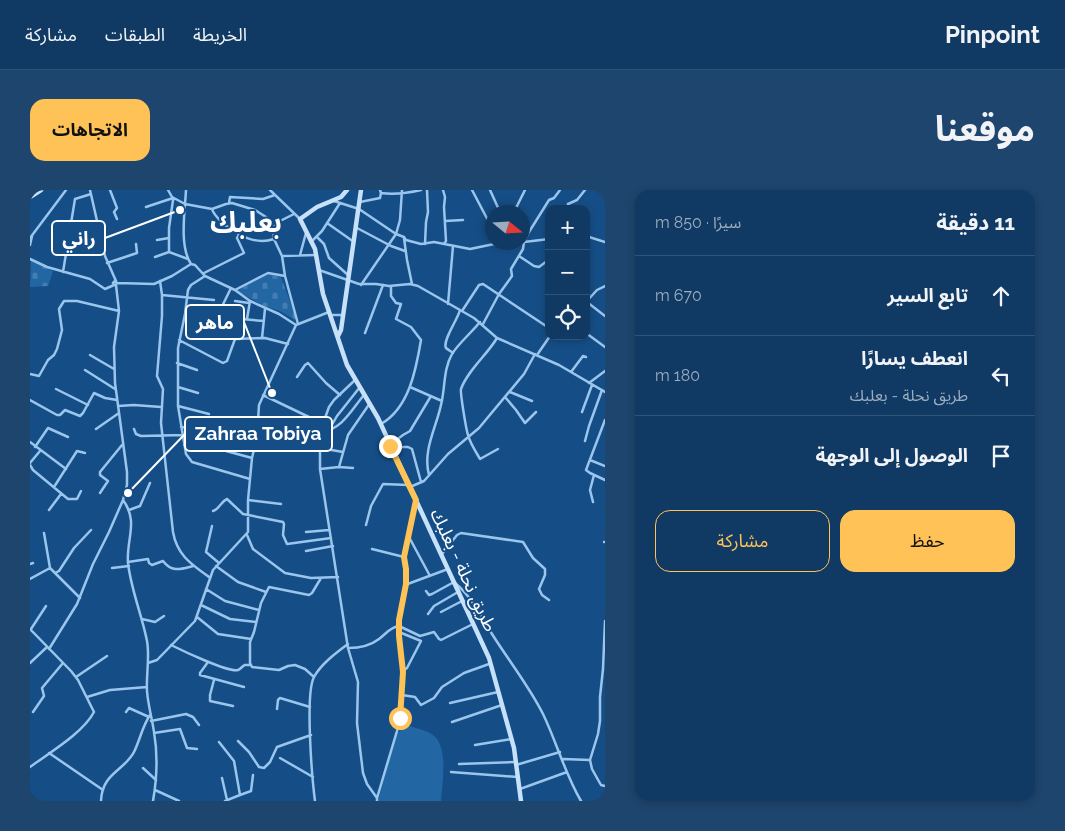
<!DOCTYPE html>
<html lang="ar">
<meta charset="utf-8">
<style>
:root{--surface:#103a64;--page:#1e456d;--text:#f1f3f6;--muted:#9cadbf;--line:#305478;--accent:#ffc257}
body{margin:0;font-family:Raleway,"Noto Sans Arabic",sans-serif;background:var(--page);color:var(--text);direction:rtl}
.controls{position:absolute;right:15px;top:15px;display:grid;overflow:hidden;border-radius:10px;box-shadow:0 2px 8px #0003}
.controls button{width:45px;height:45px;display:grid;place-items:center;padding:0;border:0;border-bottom:1px solid var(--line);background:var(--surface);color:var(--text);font:25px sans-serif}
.compass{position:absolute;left:455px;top:15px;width:45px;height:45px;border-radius:50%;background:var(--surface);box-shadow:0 2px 8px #0003;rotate:108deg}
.stop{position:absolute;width:15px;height:15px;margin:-11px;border:4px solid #ffc257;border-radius:50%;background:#fff}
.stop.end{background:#ffc257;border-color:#fff;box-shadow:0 1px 5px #0008}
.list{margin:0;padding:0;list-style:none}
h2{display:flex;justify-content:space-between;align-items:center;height:65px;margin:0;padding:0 20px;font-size:21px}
h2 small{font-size:16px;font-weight:400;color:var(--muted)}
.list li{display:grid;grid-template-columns:32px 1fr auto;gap:15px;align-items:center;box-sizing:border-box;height:80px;padding:0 20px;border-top:1px solid var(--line)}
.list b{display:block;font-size:19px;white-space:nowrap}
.list p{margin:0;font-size:16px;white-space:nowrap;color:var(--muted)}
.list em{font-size:16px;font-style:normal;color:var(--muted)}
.actions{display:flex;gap:10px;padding:15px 20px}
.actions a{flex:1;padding:11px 0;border:1px solid var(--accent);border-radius:15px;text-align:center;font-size:18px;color:var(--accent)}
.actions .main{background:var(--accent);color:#111}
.icon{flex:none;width:28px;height:28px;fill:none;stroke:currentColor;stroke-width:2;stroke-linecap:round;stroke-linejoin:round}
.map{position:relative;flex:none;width:575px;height:611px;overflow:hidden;direction:ltr;border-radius:15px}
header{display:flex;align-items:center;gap:30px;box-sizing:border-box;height:70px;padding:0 25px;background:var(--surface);border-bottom:1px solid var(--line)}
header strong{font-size:24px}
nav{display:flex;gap:28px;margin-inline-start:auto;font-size:18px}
.intro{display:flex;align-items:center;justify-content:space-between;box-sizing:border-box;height:120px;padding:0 30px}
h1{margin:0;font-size:35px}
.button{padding:12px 22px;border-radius:15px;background:var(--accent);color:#111;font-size:18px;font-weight:700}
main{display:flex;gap:30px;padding:0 30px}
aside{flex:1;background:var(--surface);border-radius:15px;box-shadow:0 2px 8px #0003}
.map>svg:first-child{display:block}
</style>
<header>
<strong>Pinpoint</strong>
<nav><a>الخريطة</a><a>الطبقات</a><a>مشاركة</a></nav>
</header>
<div class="intro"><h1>موقعنا</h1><a class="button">الاتجاهات</a></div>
<main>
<aside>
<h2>11 دقيقة<small>سيرًا · 850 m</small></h2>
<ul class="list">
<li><svg class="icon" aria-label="ahead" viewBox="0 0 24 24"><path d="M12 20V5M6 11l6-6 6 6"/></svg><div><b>تابع السير</b></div><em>670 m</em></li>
<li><svg class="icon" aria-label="left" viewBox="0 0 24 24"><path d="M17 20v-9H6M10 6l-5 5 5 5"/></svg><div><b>انعطف يسارًا</b><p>طريق نحلة - بعلبك</p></div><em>180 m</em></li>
<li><svg class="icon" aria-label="arrive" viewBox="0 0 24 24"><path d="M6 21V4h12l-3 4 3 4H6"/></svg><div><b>الوصول إلى الوجهة</b></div></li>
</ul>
<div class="actions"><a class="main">حفظ</a><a>مشاركة</a></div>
</aside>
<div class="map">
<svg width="575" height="611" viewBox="0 0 575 611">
<defs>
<pattern id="cemetery-stones" width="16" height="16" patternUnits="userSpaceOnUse" patternTransform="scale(1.25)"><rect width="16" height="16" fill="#2366a4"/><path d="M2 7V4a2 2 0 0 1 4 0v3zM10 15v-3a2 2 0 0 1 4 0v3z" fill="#447db2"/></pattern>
</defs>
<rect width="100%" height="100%" fill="#154e86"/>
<!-- cemetery -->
<path fill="url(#cemetery-stones)" d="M1,71L23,81L18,96L0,97Z
M236,84L251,87L265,125V130L250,121L234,116L207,101Z"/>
<!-- pitch -->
<path fill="#2366a4" d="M377,535C384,538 397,540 403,545C419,557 412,594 411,611H348L366,544Z"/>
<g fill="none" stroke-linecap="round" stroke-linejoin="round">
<!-- street -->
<path stroke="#9ac6ee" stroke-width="2.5" d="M60,0L75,66L86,91
M80,0L87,18L84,22L87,29
M138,0L142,7L155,14L182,19L196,14L202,13L225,20L236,27L243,38L244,49L252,66L255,86L268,134
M156,0C155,21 149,56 161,74L165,75L175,86L205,100L220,111L249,124L266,135L299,122
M240,0L270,29
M350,0L351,3C364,5 378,3 391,0
M413,0L415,7L414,17L416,51L414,54
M442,0L462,38
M460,0L470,22
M304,11L329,19L366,44L374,47L376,50L391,54L404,52L440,59L469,53L485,52
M330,12L350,8L351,3
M199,13L200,7L233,9L245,5
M116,17L143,8
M182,19C184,26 190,30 195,35C210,46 225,55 244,49
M537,19L538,14L547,10L555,0
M484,22L495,0
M415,31L433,30
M297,33L324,52
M243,38L250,31L264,24
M327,38L361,56L375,61
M556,46L575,52
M287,47L294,54L299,68L318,85
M0,48L36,0
M374,48L377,70L382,94
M127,50L139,48
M282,51L292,41L310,13
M494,52L519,49
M395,54L396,32L398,22L397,0
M0,55L2,46
M139,62V38L143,10L144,9
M270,65L276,43
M252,66L286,65
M489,66L504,76L509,77L517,71L519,64
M125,67L139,62L158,69
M0,69L17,77L60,89L75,99L84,95
M77,73L107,63L106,54
M289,80L329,94H346L359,96L380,94L388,96L444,128L467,148L529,175L575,202
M33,82L45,9L61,4
M174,83L214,63L207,48L209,45
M175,86L161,95L158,100L155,124L148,158V216L156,264L162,272L220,289
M85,91L87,93L85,95L83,93Z
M130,91L132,105V126L127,186L133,199L131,233L143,342C147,365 161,374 179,387
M87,93L124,94L142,86L161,74
M86,95L89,121L84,157L85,193L97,282V295L93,310C109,332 96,349 98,373C101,400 112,425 117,451C120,467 116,484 117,501C118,515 122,528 124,542C128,565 127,588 123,611
M331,95L366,44L370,30L372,0
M205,100L238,83L255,86
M132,105L184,110
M205,111L219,113
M556,112L567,100L575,96
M557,112L575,126
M418,114L423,56
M193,117L199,128L234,131
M432,121L449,95L453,94L519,138
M300,125H313
M217,129L220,111
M453,134L469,104L482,86L481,79L493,59L494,52L499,42L519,10L524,8L530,0
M166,139L177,143L180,141L201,98
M335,143L353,95
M556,143L575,157
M232,148L235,119
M467,148C457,165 438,180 431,199C430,202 436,239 438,245C440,253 446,262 450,269L468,259
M149,150L193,173L197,171L205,149L235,148L258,154
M423,163C422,162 417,159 416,158C412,151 428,129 430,120
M60,165L84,179
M507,165L520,146
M147,173L167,180
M55,180L85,199
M541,182L553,166L556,167
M0,184L9,186L18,170L24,165L27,159L32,140L29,119L34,111H47L89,121
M267,187L275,175L278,173L296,193L310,205
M325,190L304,210L299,217L290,242V279L318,458C330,458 340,456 349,449C356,444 360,437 369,436L376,393V379L374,367L385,312
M559,193L575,181
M148,197L168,203
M380,197L412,211
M26,199L58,215
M480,202L502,211
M233,205L281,228L291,239
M475,207L486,220L495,233L506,222
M0,210L27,225H30L35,220L50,226L53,223L64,203L75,208L87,210
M88,216L104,215L131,217
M148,216L179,224
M552,222L562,195
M575,230L556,280L560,283L575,290
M351,234C379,218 386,180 391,150L381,137L366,129L371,114L366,113L361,106V96
M151,237L186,241
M66,239L89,223
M104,239L106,244L111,246L153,245
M299,240L307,226L330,197
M291,242C312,240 322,219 334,205
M555,251L559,236L572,200
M0,252L36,279
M154,255H174L222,268
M360,255L373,245L380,241L401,206
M5,257L18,238L38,247
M363,257H378L382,259L391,292
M290,258L313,262
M560,270L575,276
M0,273L10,261
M0,275L3,280L38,309H47L51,301
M309,277L318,245L340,213
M290,279L309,277L323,278
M399,285C392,259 408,235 412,210C415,195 414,178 422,164C428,154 442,142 450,132
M24,297L47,261L55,263
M380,297L394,291L418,264L449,238L494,184L505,164
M70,303L78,291L70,285V282L92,255
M218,310L251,314
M563,312L560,300L564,285
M19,320L31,304
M99,320L110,316L120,293
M183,321C190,319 190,312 197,309L213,324L253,332L254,334L253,345L257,354L301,348
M336,335L341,316L353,294L378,295
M182,336L176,362L189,373
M276,342L299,340
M14,343L20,378L50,408
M217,345L223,359L255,383L281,388L308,387
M379,347L400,386
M574,352H575
M342,359L374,367
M276,361L303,356
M412,364L427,345L431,343L493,352L503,368L515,379V385L509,399L512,405L519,410
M98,372L118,369L119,373L122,375L133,371C142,383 151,379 163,376
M0,374L3,373
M186,376L208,392L236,402
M82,378L99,376
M25,383L29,381L44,358L61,340
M0,389L20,378
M375,395L418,379
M176,399L195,411L229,420
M396,401L399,405L402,404L424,392C441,406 451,425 462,444C479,471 499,496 513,524C527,553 535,584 551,611
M171,415L200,429L226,432
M411,422L432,411
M398,424L404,416L428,402
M167,427L188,444L221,449
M112,429L125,432L134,426
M575,431L573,479L570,507V531L568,544L560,570L562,579L567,588L571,595L575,596
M0,439L41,481L48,490L64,522C53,543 19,563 0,577
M1,439L16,416
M369,442L391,451L377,478L373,481
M141,455C151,460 199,483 208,480C211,479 212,476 215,475H220
M318,458L328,492L327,533L333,583L337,594L347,608V611
M19,459L47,414L63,374L79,342L93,310
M178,472L170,483V485L214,497
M0,473L17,457
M118,473L127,470L165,431L183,380L218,342V310L222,268L227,247L229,215L266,135
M46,487L77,466
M284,487L275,479L265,475L258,476L249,480L222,477L220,473V452L224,442L231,413L239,397L279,405L282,403L291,388
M184,490L180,505V511L203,516
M372,505L385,507L391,515L404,508L412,497L434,483L459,474
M57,507L80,500L117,497
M420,513L468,502
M247,519L248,510L250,508L280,517
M3,522L14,506L12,498L33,473
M96,522L99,518L119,527
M121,531L156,524L163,527L169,535
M422,532L472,515
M124,543L150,539L157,558L167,559
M208,551L219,562L229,577L234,578L240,572L247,557L281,545
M189,552L204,571L210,605L195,611
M445,555L482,549
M19,563L73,600
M250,568L283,587
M533,569L560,570
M429,574L485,572
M486,575L530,562
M113,578L126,590
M421,582L488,587
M192,588L197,610
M490,599L537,582
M125,600L149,611
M210,605L221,601L223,585
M347,608L367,541L371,522L373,478L369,436L390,446L404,442L409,449L411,450L443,434
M71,611C72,583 94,581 104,562C110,550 112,537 120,525
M285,611C282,588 275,504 284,487C291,474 306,463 318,454"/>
<!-- secondary -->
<path stroke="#c7e1fa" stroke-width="4.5" d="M317,0L311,7L287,17L270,29L285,59L293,104L317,175L348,228L459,468L484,558L491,611
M0,7L11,0
M308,146L311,140L331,0"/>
</g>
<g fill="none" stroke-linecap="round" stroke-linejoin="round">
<!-- route -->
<path stroke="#ffc257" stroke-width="6" d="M360,256L386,310L374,367L376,379V394L369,430V446L373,482L370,528"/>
</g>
<g text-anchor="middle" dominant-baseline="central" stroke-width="4" stroke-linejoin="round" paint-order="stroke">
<!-- street labels -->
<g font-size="18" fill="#fff" stroke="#154e86">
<text transform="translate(434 380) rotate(65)">طريق نحلة - بعلبك</text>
</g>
<!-- town labels -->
<g font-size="28" font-weight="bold" fill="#fff" stroke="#154e86">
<text x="216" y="32">بعلبك</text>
</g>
</g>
<!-- callouts -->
<path fill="none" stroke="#fff" stroke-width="2" d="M150 20L75 48M242 203L214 132M98 303L155 244"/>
<g fill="#fff" stroke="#154e86" stroke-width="2">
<circle cx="150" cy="20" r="5"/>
<circle cx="242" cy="203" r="5"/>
<circle cx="98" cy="303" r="5"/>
</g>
<g fill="#154e86" stroke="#fff" stroke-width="2">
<rect x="22" y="31" width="53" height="34" rx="5"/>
<rect x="156" y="115" width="58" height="34" rx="5"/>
<rect x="155" y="227" width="147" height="34" rx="5"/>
</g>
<g font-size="19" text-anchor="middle" font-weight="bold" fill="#fff">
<text x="49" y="55">راني</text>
<text x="185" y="139">ماهر</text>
<text x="228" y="250">Zahraa Tobiya</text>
</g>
</svg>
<div class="controls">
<button>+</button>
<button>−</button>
<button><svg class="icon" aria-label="locate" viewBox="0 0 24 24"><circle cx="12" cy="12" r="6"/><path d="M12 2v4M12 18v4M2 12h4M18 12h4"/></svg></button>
</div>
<svg class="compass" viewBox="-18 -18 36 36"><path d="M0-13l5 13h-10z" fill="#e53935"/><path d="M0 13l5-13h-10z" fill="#9cadbf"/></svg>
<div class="stop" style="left:370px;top:528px"></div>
<div class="stop end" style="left:360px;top:256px"></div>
</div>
</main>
